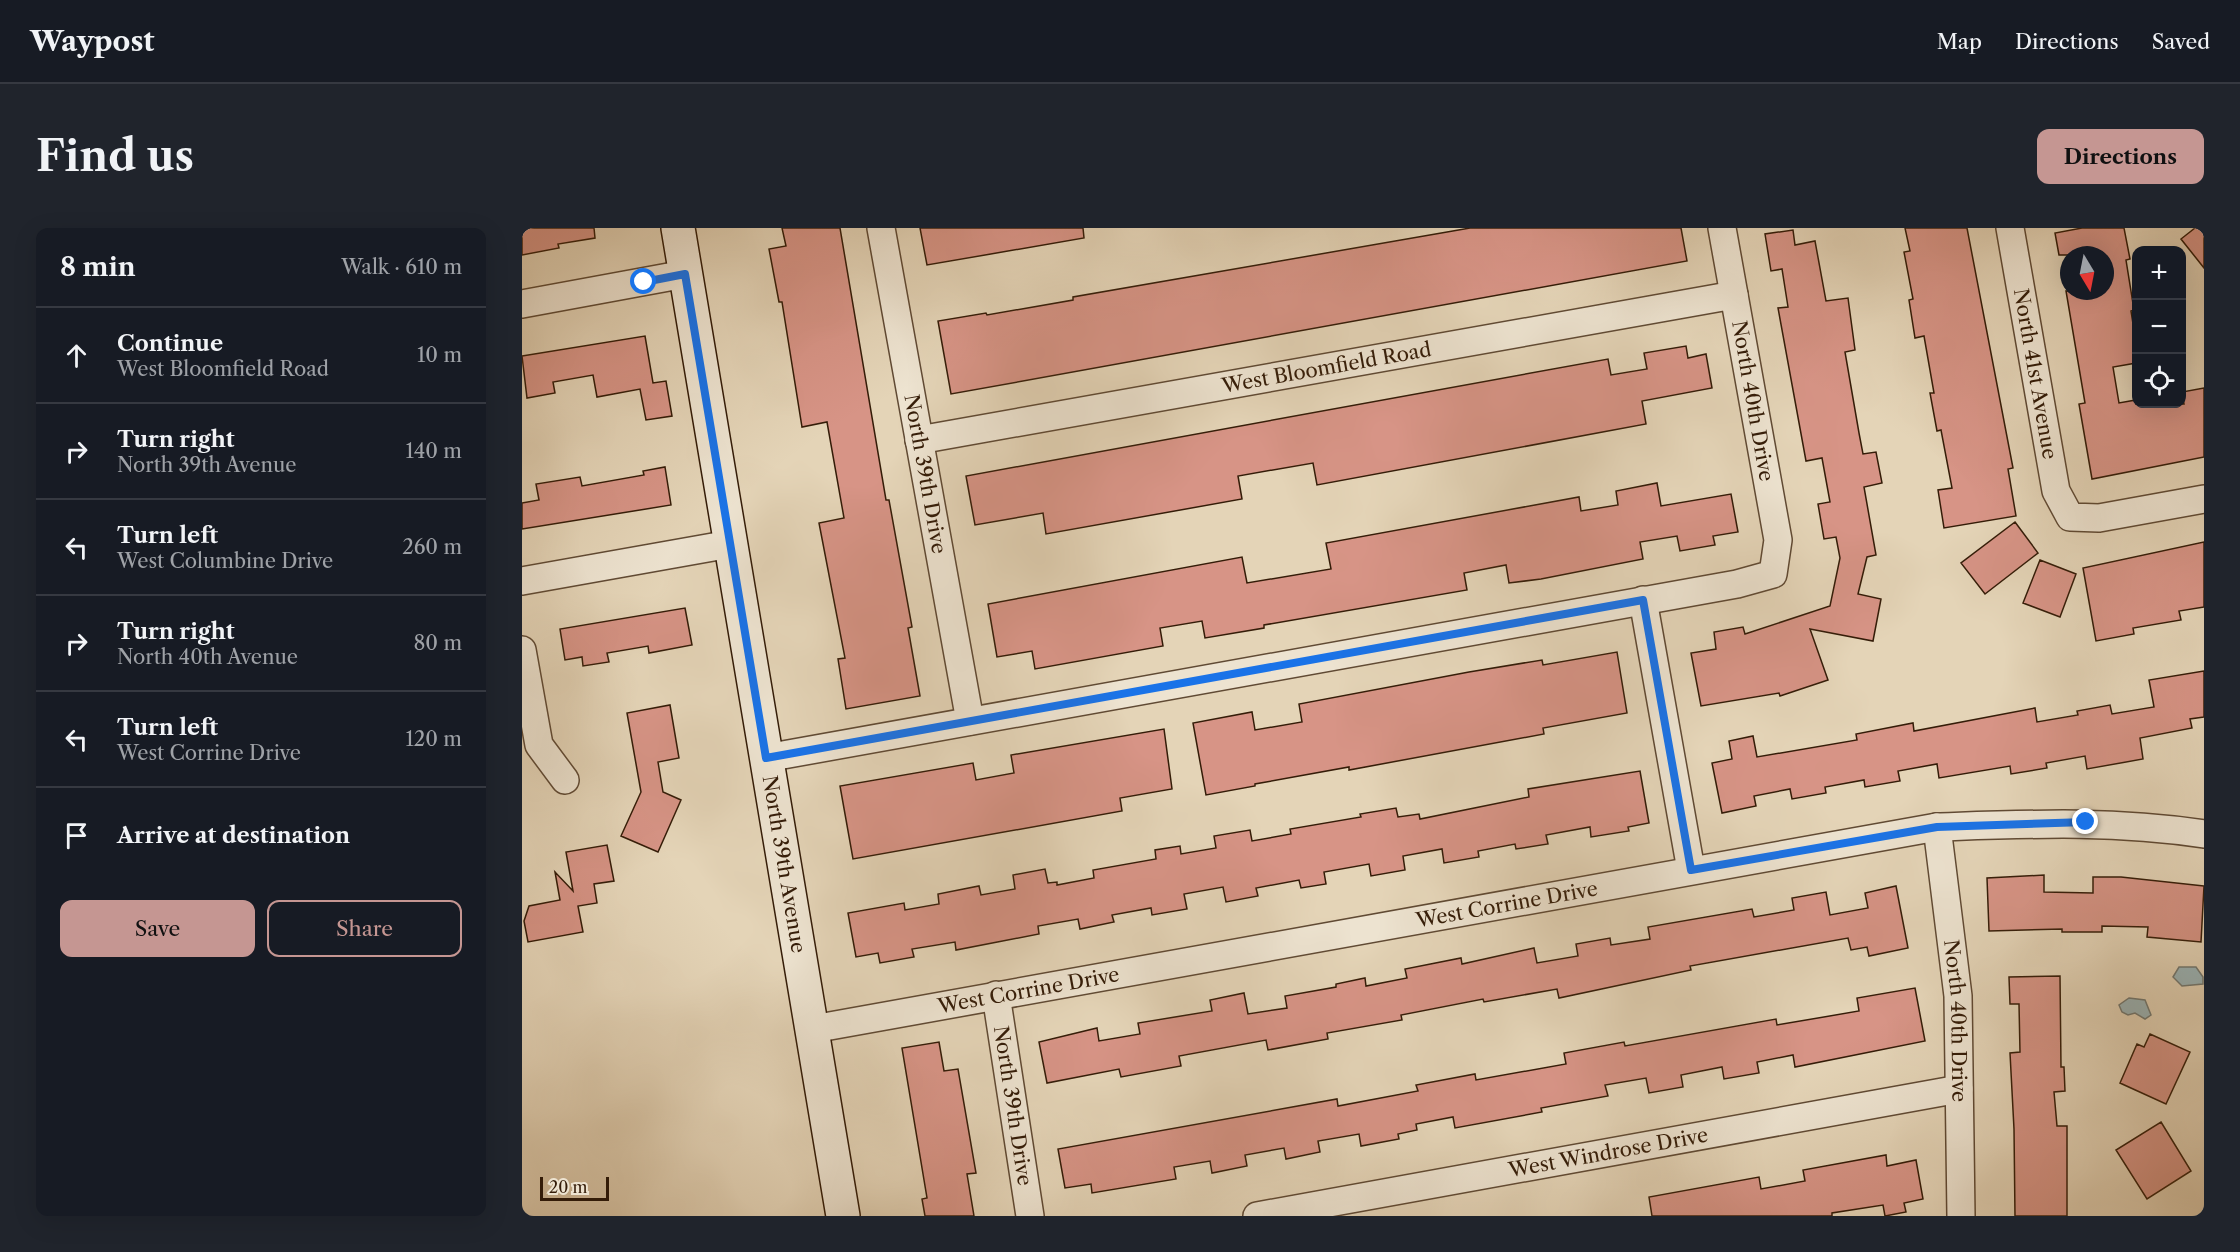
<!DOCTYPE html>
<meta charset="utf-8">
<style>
:root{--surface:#171b24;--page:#20242c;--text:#f1f3f6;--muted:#9ea1a6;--line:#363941;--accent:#c59692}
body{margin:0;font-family:"Libre Caslon Text",serif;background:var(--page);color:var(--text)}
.controls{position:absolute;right:18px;top:18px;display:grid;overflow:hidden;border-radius:12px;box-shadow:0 6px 24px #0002}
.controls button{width:54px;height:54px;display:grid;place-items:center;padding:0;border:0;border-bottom:2px solid var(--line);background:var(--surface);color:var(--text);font:30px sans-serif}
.compass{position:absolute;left:1538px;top:18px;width:54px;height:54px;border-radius:50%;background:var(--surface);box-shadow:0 6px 24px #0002;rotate:170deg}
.scale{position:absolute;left:18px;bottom:15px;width:69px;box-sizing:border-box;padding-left:6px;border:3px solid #341c08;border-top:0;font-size:16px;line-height:21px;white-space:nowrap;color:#341c08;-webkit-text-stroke:4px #ede3d0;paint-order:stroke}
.stop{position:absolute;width:18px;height:18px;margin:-14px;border:4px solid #1a73e8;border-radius:50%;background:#fff}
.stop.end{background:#1a73e8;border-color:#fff;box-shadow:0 2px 6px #0008}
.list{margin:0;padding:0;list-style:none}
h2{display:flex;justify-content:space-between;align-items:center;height:78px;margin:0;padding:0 24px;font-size:26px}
h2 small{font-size:20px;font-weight:400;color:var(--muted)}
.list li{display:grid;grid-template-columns:39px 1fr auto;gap:18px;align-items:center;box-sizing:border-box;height:96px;padding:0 24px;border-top:2px solid var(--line)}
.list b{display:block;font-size:22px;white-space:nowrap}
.list p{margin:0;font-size:20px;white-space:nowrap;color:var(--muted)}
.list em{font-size:20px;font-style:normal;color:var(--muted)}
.actions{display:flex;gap:12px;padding:18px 24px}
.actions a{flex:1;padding:14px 0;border:2px solid var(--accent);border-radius:12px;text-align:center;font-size:21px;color:var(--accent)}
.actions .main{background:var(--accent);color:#111}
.icon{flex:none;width:33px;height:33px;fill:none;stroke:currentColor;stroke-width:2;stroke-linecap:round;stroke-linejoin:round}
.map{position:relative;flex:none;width:1682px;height:988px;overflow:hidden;border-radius:12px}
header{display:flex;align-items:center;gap:36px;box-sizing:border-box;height:84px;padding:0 30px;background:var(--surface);border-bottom:2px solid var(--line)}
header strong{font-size:28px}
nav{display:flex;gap:33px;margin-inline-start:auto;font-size:21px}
.intro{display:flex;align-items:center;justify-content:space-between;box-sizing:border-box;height:144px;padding:0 36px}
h1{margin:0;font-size:42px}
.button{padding:15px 27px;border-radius:12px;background:var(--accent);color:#111;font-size:21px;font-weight:700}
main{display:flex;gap:36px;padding:0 36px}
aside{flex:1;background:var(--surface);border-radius:12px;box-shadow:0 6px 24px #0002}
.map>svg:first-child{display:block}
</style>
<header>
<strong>Waypost</strong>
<nav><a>Map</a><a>Directions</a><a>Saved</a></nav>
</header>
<div class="intro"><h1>Find us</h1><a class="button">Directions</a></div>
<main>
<aside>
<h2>8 min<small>Walk · 610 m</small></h2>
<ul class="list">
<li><svg class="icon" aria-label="ahead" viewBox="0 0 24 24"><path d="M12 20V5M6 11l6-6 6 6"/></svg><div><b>Continue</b><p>West Bloomfield Road</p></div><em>10 m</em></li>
<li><svg class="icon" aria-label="right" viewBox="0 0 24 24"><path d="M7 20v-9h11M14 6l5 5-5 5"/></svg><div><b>Turn right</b><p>North 39th Avenue</p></div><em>140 m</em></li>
<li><svg class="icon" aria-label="left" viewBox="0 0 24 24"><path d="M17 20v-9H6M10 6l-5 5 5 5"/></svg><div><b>Turn left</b><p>West Columbine Drive</p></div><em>260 m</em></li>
<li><svg class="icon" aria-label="right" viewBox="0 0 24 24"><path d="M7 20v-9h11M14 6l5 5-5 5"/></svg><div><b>Turn right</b><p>North 40th Avenue</p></div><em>80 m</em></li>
<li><svg class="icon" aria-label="left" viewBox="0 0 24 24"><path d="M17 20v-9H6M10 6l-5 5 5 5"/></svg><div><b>Turn left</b><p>West Corrine Drive</p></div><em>120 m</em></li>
<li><svg class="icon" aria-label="arrive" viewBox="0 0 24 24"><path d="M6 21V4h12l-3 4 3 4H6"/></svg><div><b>Arrive at destination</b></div></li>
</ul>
<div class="actions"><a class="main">Save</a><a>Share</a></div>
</aside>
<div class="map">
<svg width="1682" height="988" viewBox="0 0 1682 988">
<rect width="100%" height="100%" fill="#e4d4b7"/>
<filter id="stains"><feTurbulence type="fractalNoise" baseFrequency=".00333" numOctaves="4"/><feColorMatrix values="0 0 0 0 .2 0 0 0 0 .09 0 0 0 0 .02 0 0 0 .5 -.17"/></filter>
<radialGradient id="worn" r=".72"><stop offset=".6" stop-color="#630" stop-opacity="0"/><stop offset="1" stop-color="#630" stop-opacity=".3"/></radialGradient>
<!-- water -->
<path fill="#9ab5b9" stroke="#717872" stroke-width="1.5" d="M1657,739H1674L1681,749V756L1660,758L1651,749Z
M1607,770L1623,772L1629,787L1623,791L1613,785L1606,787L1600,784L1597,777Z"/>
<!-- building -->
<path fill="#d79486" stroke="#341c08" stroke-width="1.5" d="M0,0H72L73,10L36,16L37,20L0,27Z
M260,0H318L364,272H367L390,399L386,400L398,468L324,481L316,431L323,430L297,295L322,290L305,194L280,199L260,74H257L247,21L264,18Z
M398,0H561L562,10L405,37Z
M948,0H1159L1165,33L429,166L416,93L464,85L465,87L551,72V69Z
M1383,0H1445L1491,240L1486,241L1494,288L1422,300L1416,262L1430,260L1419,202L1415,203L1408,165H1412L1402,108L1393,110L1387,72L1391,71L1382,24L1388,23Z
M1560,0H1602L1608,31L1604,32L1612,82L1609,83L1614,115V135L1591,139L1597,175L1614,172V176H1662L1660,164L1682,160V229L1570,251L1557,176L1563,175L1544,63H1583V27H1537L1533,5Z
M1673,0H1682V40L1659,11Z
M1271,2L1273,17L1293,13L1304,73L1326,70L1333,122L1323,124L1337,205L1341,226L1354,224L1360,255L1342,259L1354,327L1345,329L1336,366L1359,371L1351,413L1288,401L1306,452L1258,468L1257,465L1179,478L1169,425L1194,421L1192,404L1221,399L1223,406L1308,378L1318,330L1314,309L1302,311L1296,276L1308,274L1300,230L1284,233L1256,80L1266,79L1260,41L1249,43L1243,6Z
M123,108L131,155L144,153L150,188L124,192L118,161L75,169L71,147L31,154L33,165L5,170L0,128Z
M1164,118L1166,130L1184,126L1190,160L1120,173L1124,196L795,257L791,235L716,248L720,271L524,306L521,285L453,297L444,248L1086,131L1089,147L1125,141L1122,125Z
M143,239L149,277L0,301V275L17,272L14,256L58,249L60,258L122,247L121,243Z
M1135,255L1139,278L1209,266L1216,304L1191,308L1193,317L1158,323L1155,308L1118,314L1121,331L1019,351L987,355L984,337L942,345L945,362L742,397V400L683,410L680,393L638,400L641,418L513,441L510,423L475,429L466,376L720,329L725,355L809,341L804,315L1057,269L1059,283L1096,277L1094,263Z
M1493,294L1516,325L1463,366L1439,335Z
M1682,314V379L1657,383L1659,392L1611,400L1612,406L1574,413L1561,340Z
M1518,332L1554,346L1538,389L1501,375Z
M163,380L170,417L127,425L126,418L85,425L87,434L61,438L60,429L43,432L38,401Z
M1095,424L1105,485L1021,500L1022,506L827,542V539L733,556V558L684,567L671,495L730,484L733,502L780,494L777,476L947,444L1020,432L1021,437Z
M1682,443V489L1668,491L1670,500L1618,510L1621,531L1565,541L1563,528L1524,535L1525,540L1489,546L1488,538L1417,550L1415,536L1376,543L1378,553L1343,559L1342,552L1303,559L1304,565L1270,571L1268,561L1232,568L1234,578L1200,585L1190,535L1210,531L1207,513L1231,508L1235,529L1335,512L1334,506L1391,495L1392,503L1513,480L1515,494L1556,487L1555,483L1588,477L1590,486L1632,479L1627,452Z
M148,477L157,530L136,534L141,564L159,572L136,624L99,608L119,564L105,485Z
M642,501L650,561L598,570L600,583L331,631L318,558L451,535L454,552L492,545L489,527Z
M1118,543L1127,595L1106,599L1107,603L1069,609L1068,599L1024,607L1026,616L994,621L993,616L956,623L957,629L922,635L920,621L881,628L883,642L849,648L847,636L802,644L804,656L779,660L777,652L734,660L736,668L704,674L701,659L662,666L665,681L630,687L629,680L590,687L592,694L558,701L556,691L516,698L517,706L434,722L433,714L390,721L392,729L358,735L356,725L334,729L326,685L382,675L383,682L417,676L416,666L457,658L459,667L493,661L491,647L523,641L526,655L535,654V657L572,650L571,642L634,631L633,622L658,618L659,626L694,620L692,608L728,602L730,613L769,606L768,601L839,589L838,586L874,580L876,589L897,586L898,591L1007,569L1006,561Z
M85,617L92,653L72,656L75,675L56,678L61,704L6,714L2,693L7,678L38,672L33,644L51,663L44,624Z
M1522,647V664L1571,665V649H1599L1682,658L1679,714L1625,709L1626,699L1580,698V704H1540V701L1467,703L1465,650Z
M1374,658L1386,720L1347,728L1345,719L1329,722L1326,710L1168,738L1169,742L1037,770L1035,761L962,774L961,771L879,787L880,792L805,805L806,811L746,822L744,812L657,828L659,838L599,849L597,841L525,855L517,814L575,800L577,813L618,806L616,795L690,783L688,772L722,765L726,786L765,780L763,768L814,759V756L843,750L844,758L885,750L883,741L939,730L940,736L1012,720L1015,735L1056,728L1054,716L1088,710L1089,717L1128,711L1126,699L1230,681L1232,689L1272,682L1270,670L1304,664L1308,687L1346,680L1343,665Z
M1538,748L1539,839H1542L1543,863L1532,864L1535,898H1545V988H1493L1492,901L1488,825L1498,824L1497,776H1488L1487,749Z
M1393,760L1403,813L1273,839L1271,827L1235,834L1237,845L1202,851L1200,839L1159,847L1161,859L1127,865L1124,850L1083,857L1086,868L1019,880L1020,884L933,900L931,889L894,896L895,902L876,906L877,911L839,918L837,906L796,913L798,924L764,931L762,920L723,927L725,938L690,945L688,933L652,939L654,951L570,965L569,956L543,960L536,921L815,871L816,878L896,863L894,857L953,846L954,852L1044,836L1042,825L1102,814L1103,818L1254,791L1255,797L1337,783L1335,770Z
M1628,806L1668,824L1644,876L1598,855L1615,816L1622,819Z
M417,814L422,843L436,841L454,945L445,946L452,988H403L400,971L405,970L380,820Z
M1639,894L1669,943L1625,971L1594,922Z
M1364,927L1365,938L1394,932L1401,971L1382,975L1384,984L1363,988L1361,977L1310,985V988H1130L1127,969L1237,949L1239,961L1283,953L1281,942Z"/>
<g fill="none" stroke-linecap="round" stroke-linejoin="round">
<defs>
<g id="street">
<path id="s1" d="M359,0L448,493"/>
<path id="s2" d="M1488,0L1534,263L1548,289L1577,290L1682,271"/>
<path d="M0,76L163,46"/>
<path id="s3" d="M397,212L1212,67"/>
<path d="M0,353L208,316"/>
<path d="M1121,372L1169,642"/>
<path d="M0,422L17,517L43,552"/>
<path d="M244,530L1215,356L1251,346L1256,312L1200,0"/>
<path id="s4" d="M1415,599L1436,768L1439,988"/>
<path id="s5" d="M474,767L508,988"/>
<path id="s6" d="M291,801L1415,599C1507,596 1591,592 1682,606"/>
<path id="s7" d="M735,988L1437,861"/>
</g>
<g id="secondary">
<path id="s8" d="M156,0L321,988"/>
</g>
</defs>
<!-- street casing -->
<use href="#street" stroke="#604a34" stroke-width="30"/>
<!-- secondary casing -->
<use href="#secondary" stroke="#341c08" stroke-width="36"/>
<!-- street -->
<use href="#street" stroke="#ede3d0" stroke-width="27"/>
<!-- secondary -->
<use href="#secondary" stroke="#ede3d0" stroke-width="33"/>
</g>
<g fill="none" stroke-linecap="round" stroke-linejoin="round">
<!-- route -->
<path stroke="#1a73e8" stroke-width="8" d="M122,54L163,46L244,530L1121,372L1169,642L1415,599L1564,594"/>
</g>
<g text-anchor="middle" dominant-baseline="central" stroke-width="4.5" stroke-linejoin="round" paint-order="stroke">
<!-- street labels -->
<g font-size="20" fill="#341c08" stroke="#ede3d0">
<text stroke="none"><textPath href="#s3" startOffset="414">West Bloomfield Road</textPath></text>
<text stroke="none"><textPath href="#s2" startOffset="148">North 41st Avenue</textPath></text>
<text transform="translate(1231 173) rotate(80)">North 40th Drive</text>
<text stroke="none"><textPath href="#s1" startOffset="250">North 39th Drive</textPath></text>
<text stroke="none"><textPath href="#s8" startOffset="645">North 39th Avenue</textPath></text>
<text stroke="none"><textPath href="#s6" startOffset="705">West Corrine Drive</textPath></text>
<text stroke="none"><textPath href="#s6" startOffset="219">West Corrine Drive</textPath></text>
<text stroke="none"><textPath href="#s4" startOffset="195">North 40th Drive</textPath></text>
<text stroke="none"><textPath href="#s5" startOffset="112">North 39th Drive</textPath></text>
<text stroke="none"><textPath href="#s7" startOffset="357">West Windrose Drive</textPath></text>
</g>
</g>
<rect width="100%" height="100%" filter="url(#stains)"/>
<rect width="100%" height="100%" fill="url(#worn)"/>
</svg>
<div class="controls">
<button>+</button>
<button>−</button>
<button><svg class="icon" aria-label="locate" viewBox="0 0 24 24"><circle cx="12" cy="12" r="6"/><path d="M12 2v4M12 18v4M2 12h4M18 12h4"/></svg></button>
</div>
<svg class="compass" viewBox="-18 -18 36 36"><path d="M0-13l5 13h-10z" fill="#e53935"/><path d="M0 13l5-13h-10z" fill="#9ea1a6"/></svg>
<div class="scale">20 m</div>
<div class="stop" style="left:122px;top:54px"></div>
<div class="stop end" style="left:1564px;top:594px"></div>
</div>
</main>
